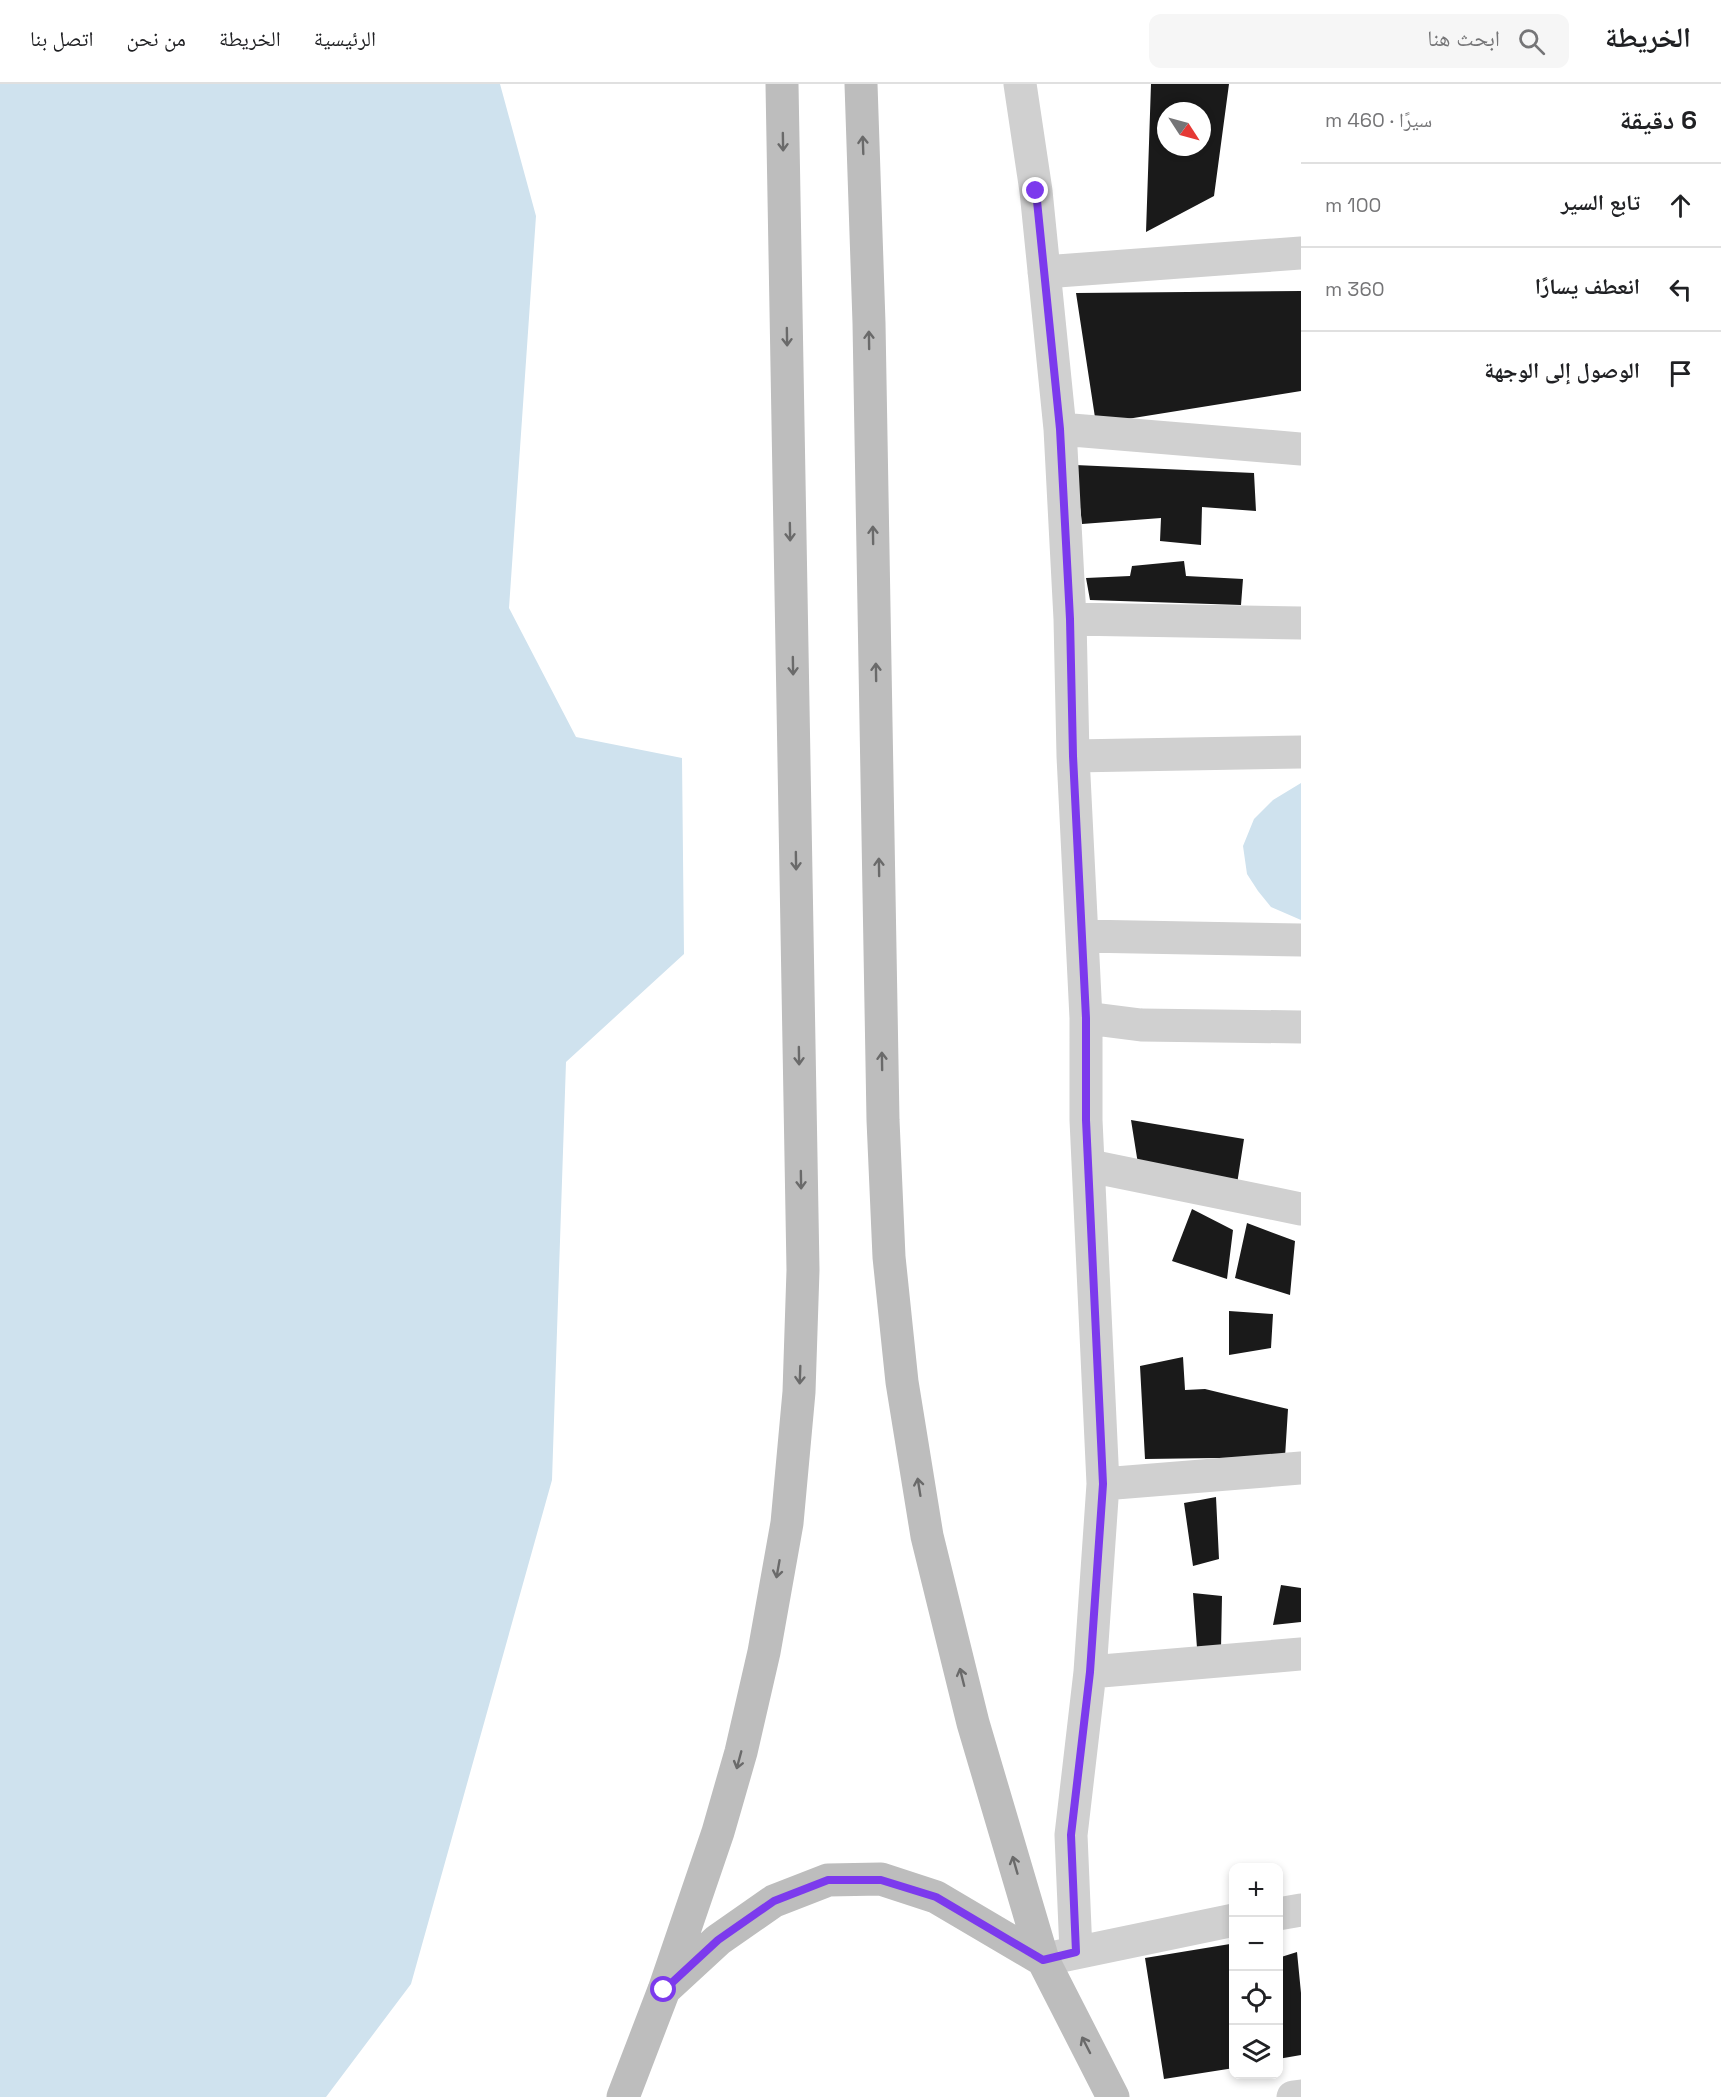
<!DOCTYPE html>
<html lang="ar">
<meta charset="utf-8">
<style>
:root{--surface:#fff;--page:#f6f6f6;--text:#202124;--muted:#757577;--line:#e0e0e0}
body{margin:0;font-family:"Space Grotesk","Noto Naskh Arabic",sans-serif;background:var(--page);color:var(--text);direction:rtl}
.controls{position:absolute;right:18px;bottom:18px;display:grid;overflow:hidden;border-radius:12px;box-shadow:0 3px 9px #0003}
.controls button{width:54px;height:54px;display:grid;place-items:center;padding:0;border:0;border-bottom:2px solid var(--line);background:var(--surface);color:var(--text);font:30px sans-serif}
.compass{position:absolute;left:1157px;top:18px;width:54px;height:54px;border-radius:50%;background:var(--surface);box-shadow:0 3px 9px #0003;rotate:126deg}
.stop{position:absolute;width:18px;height:18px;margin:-14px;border:4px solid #7c3aed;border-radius:50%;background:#fff}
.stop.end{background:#7c3aed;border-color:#fff;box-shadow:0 2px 6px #0008}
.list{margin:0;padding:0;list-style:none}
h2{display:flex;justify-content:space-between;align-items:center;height:78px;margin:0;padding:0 24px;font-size:26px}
h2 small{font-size:20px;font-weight:400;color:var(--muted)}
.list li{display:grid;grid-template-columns:39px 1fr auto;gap:18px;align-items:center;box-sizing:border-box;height:84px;padding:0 24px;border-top:2px solid var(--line)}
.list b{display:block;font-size:22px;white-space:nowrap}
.list em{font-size:20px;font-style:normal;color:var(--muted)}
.icon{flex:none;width:33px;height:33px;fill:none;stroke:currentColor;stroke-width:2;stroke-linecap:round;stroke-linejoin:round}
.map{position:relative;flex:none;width:1301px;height:2013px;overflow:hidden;direction:ltr}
header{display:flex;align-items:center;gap:36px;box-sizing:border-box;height:84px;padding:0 30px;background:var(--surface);border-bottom:2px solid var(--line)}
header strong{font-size:28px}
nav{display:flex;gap:33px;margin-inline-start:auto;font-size:21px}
.search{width:420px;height:54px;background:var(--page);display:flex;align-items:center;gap:15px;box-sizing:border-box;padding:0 21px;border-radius:12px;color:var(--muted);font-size:22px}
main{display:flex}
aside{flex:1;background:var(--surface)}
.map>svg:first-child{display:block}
</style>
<header>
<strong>الخريطة</strong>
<div class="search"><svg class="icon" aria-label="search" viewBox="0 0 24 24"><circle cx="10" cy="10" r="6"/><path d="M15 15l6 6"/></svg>ابحث هنا</div>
<nav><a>الرئيسية</a><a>الخريطة</a><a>من نحن</a><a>اتصل بنا</a></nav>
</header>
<main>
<aside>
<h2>6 دقيقة<small>سيرًا · 460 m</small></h2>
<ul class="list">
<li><svg class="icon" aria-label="ahead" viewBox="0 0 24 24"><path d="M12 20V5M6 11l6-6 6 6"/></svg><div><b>تابع السير</b></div><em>100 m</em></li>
<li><svg class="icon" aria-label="left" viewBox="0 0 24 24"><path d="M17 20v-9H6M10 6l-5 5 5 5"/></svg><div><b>انعطف يسارًا</b></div><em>360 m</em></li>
<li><svg class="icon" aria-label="arrive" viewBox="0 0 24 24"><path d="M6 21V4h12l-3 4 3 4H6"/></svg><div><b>الوصول إلى الوجهة</b></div></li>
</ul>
</aside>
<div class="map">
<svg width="1301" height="2013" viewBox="0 0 1301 2013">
<rect width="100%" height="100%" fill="#fff"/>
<!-- water -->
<path fill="#cfe2ee" d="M0,0H500L536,132L509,524L576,653L682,674L684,870L566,978L552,1396L411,1900L326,2013H0Z
M1301,699V836L1271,823L1258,807L1247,790L1243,762L1254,735L1273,716Z"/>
<!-- building -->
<path fill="#1a1a1a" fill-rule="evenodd" d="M1151,0H1229L1214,112L1146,148ZM1166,27H1202V63H1166Z
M1301,207V307L1096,340L1076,209Z
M1075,381L1254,389L1256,427L1202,423L1201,461L1160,457L1161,434L1082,440Z
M1184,477L1186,492L1243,495L1241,521L1090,516L1086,494L1130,492L1132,482Z
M1131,1036L1244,1055L1237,1100L1138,1080Z
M1192,1125L1233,1146L1227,1195L1172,1177Z
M1247,1139L1295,1157L1290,1211L1235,1194Z
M1229,1227L1273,1230L1271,1264L1229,1271Z
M1183,1273L1185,1306L1205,1305L1288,1325L1285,1373L1145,1375L1140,1282Z
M1216,1413L1219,1475L1193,1482L1184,1419Z
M1281,1501L1301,1504V1538L1273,1541Z
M1193,1509L1222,1512L1221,1565L1197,1564Z
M1230,1860L1234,1884V1984L1164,1995L1145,1874Z
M1297,1868L1301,1909V1971L1278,1975V1874Z"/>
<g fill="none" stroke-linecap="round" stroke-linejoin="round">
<!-- street -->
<path stroke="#d0d0d0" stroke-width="33" d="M1020,0L1036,107L1060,345L1070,535L1073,672L1086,934V1036L1103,1400L1090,1588L1071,1751L1076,1868
M1044,188L1301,169
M1060,345L1301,365
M1070,535L1301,539
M1073,672L1301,668
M1082,852L1301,856
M1086,934L1141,941L1301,943
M1090,1082L1301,1125
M1103,1400L1301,1384
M1090,1588L1301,1570
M1278,1830L1301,1826
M1056,1873L1234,1836
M1293,2013L1301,2012"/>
<!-- secondary -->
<path stroke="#bdbdbd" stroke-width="33" d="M861,0L869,239L883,1036L889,1173L902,1298L927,1452L973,1639L1043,1876L1113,2013
M667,1903L718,1856L774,1817L828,1796L881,1795L936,1813L1043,1876
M623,2013L664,1906L718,1748L741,1668L764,1568L787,1439L799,1308L803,1186L782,0"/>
</g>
<!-- one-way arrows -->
<defs><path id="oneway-shaft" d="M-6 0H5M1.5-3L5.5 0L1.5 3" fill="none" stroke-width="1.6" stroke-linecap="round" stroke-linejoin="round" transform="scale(1.5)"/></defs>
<g stroke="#6a6a6a">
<use href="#oneway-shaft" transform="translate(783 58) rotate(89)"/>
<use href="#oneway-shaft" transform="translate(863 61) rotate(-92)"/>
<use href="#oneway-shaft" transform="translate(787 253) rotate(89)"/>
<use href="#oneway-shaft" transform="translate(869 256) rotate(-91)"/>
<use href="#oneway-shaft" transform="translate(790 448) rotate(89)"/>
<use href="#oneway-shaft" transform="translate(873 451) rotate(-91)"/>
<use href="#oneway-shaft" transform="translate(793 582) rotate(89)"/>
<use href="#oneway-shaft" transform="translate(876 588) rotate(-91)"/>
<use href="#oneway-shaft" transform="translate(796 777) rotate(89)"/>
<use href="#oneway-shaft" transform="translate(879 783) rotate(-91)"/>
<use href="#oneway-shaft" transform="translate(799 972) rotate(89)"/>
<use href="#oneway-shaft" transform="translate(882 977) rotate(-91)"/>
<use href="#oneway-shaft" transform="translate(801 1096) rotate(89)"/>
<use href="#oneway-shaft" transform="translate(800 1291) rotate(92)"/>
<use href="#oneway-shaft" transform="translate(919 1403) rotate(-99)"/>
<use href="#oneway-shaft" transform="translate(778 1485) rotate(100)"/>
<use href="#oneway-shaft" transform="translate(962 1593) rotate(-104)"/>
<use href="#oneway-shaft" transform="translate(739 1676) rotate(105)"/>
<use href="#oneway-shaft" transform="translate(1015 1781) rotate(-106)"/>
<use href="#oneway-shaft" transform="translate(1086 1961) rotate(-117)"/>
</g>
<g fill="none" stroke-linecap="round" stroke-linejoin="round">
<!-- route -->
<path stroke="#7c3aed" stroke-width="8" d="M664,1906L718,1856L774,1817L828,1796H881L936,1813L1043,1876L1076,1868L1071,1751L1090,1588L1103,1400L1086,1036V934L1073,672L1070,535L1060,345L1036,107"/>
</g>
</svg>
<div class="controls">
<button>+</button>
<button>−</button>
<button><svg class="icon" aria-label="locate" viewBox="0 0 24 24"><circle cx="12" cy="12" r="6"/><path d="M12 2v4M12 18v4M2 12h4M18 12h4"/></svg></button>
<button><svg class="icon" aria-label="layers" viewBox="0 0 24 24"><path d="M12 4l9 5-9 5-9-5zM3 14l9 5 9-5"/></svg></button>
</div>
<svg class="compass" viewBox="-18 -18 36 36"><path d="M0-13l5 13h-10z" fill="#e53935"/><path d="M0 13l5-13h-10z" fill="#757577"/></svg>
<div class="stop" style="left:664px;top:1906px"></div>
<div class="stop end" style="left:1036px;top:107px"></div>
</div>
</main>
